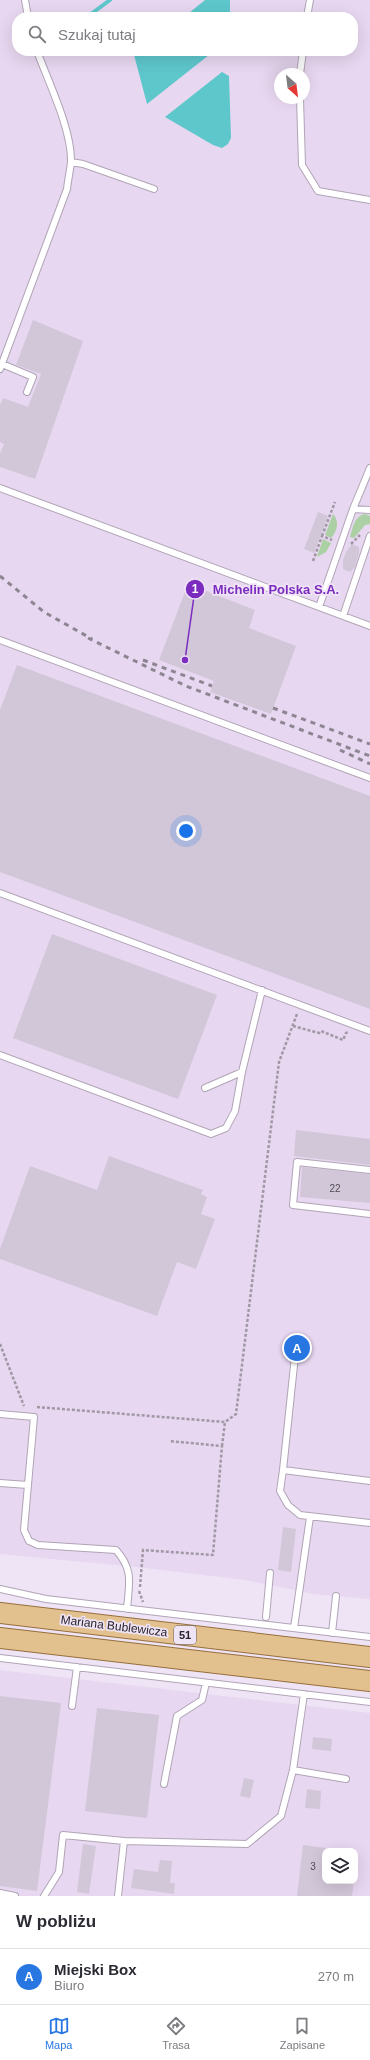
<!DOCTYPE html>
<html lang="pl">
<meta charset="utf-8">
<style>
:root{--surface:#fff;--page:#f2f2f3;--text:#2b2b33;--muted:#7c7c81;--line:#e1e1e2;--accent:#2876e2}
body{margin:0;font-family:Arial,sans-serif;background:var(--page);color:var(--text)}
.controls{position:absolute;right:12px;bottom:12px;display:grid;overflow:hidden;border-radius:8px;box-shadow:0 4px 16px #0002}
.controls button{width:36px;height:36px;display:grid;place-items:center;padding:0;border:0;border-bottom:1px solid var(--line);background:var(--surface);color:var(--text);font:20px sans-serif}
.compass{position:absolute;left:274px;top:68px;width:36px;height:36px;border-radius:50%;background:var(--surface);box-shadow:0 4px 16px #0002;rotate:152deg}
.you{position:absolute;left:186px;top:831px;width:14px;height:14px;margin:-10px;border:3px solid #fff;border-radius:50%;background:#1a73e8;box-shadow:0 0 0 6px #1a73e833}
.badge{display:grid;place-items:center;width:26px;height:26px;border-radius:50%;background:var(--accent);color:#fff;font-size:13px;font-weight:700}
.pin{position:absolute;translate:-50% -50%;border:2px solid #fff;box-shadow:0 1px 4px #0006}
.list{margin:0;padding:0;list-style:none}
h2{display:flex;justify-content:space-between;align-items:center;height:52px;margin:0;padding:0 16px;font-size:17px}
h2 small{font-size:13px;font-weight:400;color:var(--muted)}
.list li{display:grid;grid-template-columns:26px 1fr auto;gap:12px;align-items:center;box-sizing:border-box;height:56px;padding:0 16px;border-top:1px solid var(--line)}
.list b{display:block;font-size:15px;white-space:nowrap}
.list p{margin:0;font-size:13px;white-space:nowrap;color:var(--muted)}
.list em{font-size:13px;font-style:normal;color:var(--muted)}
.icon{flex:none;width:22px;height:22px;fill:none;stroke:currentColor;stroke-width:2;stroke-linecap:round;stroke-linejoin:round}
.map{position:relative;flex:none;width:370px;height:1896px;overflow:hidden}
.search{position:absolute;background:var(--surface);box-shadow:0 4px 16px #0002;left:12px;right:12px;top:12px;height:44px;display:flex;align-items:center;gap:10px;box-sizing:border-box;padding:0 14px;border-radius:16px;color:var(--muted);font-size:15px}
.sheet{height:108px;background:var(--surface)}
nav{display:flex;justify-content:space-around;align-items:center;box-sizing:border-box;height:56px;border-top:1px solid var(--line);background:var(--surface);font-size:11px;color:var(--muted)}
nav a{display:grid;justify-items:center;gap:2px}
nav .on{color:var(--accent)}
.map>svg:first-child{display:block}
</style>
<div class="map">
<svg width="370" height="1896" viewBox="0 0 370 1896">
<rect width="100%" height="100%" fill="#efe4f6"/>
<!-- built -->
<path fill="#e7d7f0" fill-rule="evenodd" d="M0,0H370V1599L313,1594L245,1580L136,1567L0,1554ZM17,17H353V51H17ZM280,74H304V98H280Z
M0,1670L370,1713V1896H0ZM325,1851H355V1881H325Z"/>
<!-- green -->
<path fill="#aad0a3" d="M333,514C340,521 337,532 331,538L325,535Z
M365,514L370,516V524L365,525L354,538L350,537C353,528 354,516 365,514Z
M323,539L331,543L326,552L317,557Z"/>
<!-- water -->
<path fill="#5ec7cc" d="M205,0H230V17H184Z
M133,51H214L147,104Z
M222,72L229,76L231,138L228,144L222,148L213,145L165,117Z"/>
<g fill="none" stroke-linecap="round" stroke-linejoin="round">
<!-- stream -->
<path stroke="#5ec7cc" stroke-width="4" d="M87,17L110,0"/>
</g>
<!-- building -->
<path fill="#d2c7d9" d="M33,320L83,341L35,479L0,467V454L4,444L0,442V405L3,398L28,407L41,374L16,365Z
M318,512L328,516L314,553L304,549Z
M352,544L359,547V553L355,567L350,572L343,569V560L346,552Z
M188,584L255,610L249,628L296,646L271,714L210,692L214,681L159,660Z
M17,665L370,796V1009L0,872V710Z
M52,934L217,995L178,1099L13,1038Z
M296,1130L370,1139V1165L294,1156Z
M109,1156L203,1190L201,1194L207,1197L201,1214L215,1219L196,1269L177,1262L157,1316L0,1259V1249L30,1166L97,1190Z
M302,1167L370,1174V1203L300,1197Z
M283,1527L296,1529L291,1572L278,1570Z
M0,1696L61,1703L37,1891L0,1886Z
M97,1708L159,1715L147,1818L85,1811Z
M313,1737L332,1739L331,1751L312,1749Z
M244,1778L254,1780L250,1798L240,1796Z
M307,1789L321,1791L320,1809L305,1808Z
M83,1844L96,1846L89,1894L77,1892Z
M303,1845L325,1848V1881H354L352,1896H297Z
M160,1860L172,1861L170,1883H175L174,1894L131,1888L134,1869L158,1872Z"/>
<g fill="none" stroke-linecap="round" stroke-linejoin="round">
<defs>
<path id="lane" d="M25,0L28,17
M307,17L310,0
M300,74L303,51
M300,98L302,165L318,191L370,200
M71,162L83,164L154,189
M2,364L33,377L27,392
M0,369L67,189C68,180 70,171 71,162C72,130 48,81 37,51
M0,488L370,626
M353,509L370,510
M319,607L353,509L370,468
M343,616L370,536
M0,640L370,778
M0,893L370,1031
M0,1055L211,1134L226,1128L235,1111L242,1072L262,990
M205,1088L242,1072
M370,1170L297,1162L293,1205L370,1214
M0,1414L34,1417L24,1530L29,1541L38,1545L116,1550C134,1570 129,1584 127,1609
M283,1470L295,1356
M370,1481L283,1470L280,1491L288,1505L300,1515L370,1523
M0,1483L28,1485
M0,1589L46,1599L370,1637
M266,1617L270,1573
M294,1628L310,1517
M332,1633L336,1596
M0,1658L370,1702
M72,1706L77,1667
M293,1770L346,1779
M164,1784L177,1716L202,1700L206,1683
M0,1893L15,1896
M44,1896L59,1872L63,1835L124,1841L247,1844L281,1816L293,1770L304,1694
M118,1896L124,1841"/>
<path id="primary" d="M0,1613L370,1657
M0,1638L370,1681"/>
</defs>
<!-- lane casing -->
<use href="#lane" stroke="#b0a5b6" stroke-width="8"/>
<!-- primary casing -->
<use href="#primary" stroke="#956f3c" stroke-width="22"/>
<!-- path -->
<path stroke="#a098a5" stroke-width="2.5" stroke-dasharray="3 2" stroke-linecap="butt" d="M322,536L335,502
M351,544L360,535
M313,561L322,536L332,540
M293,1026L319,1033L321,1031L343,1040L346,1033L348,1032
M0,1344L24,1406
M37,1407L225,1422L236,1414L279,1062L297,1014
M222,1446L225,1422
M140,1587L143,1550L213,1555L222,1446L169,1441
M139,1591L143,1602"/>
<!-- lane -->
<use href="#lane" stroke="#fff" stroke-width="6"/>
<!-- primary -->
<use href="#primary" stroke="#e3c18f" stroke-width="20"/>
<!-- rail -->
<path stroke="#8d8692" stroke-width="3" stroke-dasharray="5 5" stroke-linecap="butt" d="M0,576L44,612L92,639
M88,638L186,686L370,756
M143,660L212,686
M273,708L370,744
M340,750L370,764"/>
</g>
<g text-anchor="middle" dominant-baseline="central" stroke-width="3.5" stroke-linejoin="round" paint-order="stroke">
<!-- number labels -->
<g font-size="10" fill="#524d56">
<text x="335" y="1188">22</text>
<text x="313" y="1866">3</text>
</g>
<!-- shield labels -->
<rect fill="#efe4f6" stroke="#645e67" stroke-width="1" x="174" y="1626" width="22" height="18" rx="3"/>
<g font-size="11" font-weight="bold" fill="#28242a">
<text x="185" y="1635">51</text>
</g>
<!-- street labels -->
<g font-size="12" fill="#28242a" stroke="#efe4f6">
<text transform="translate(114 1626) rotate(7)">Mariana Bublewicza</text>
</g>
</g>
<!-- callouts -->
<path fill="none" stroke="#7b2cbf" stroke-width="1.5" d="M185 660L195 589"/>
<g fill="#7b2cbf" stroke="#efe4f6" stroke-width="1.5">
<circle cx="185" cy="660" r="4"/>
<circle cx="195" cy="589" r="10"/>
</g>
<g font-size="12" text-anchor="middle" font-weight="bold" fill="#fff">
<text x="195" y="593">1</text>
</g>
<g font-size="13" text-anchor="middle" font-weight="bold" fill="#7b2cbf" stroke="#efe4f6" stroke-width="3.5" stroke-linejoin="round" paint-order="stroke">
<text x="276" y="594">Michelin Polska S.A.</text>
</g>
</svg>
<div class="controls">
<button><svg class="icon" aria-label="layers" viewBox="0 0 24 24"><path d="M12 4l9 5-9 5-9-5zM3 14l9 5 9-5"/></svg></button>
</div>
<svg class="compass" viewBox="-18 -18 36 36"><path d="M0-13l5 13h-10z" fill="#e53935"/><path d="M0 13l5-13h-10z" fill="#7c7c81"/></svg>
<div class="you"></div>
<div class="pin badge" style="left:297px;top:1348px">A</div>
<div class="search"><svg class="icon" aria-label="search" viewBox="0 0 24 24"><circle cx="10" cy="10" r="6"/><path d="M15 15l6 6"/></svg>Szukaj tutaj</div>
</div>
<section class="sheet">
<h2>W pobliżu<small></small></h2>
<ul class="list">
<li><span class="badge">A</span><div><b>Miejski Box</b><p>Biuro</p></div><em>270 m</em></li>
</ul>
</section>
<nav>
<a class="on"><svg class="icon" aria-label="map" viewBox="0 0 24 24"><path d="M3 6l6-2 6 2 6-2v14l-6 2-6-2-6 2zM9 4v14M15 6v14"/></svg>Mapa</a>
<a><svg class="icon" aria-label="directions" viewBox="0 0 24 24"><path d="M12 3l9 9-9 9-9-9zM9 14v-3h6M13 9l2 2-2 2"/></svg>Trasa</a>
<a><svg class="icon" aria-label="saved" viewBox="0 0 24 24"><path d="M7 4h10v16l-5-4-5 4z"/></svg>Zapisane</a>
</nav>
